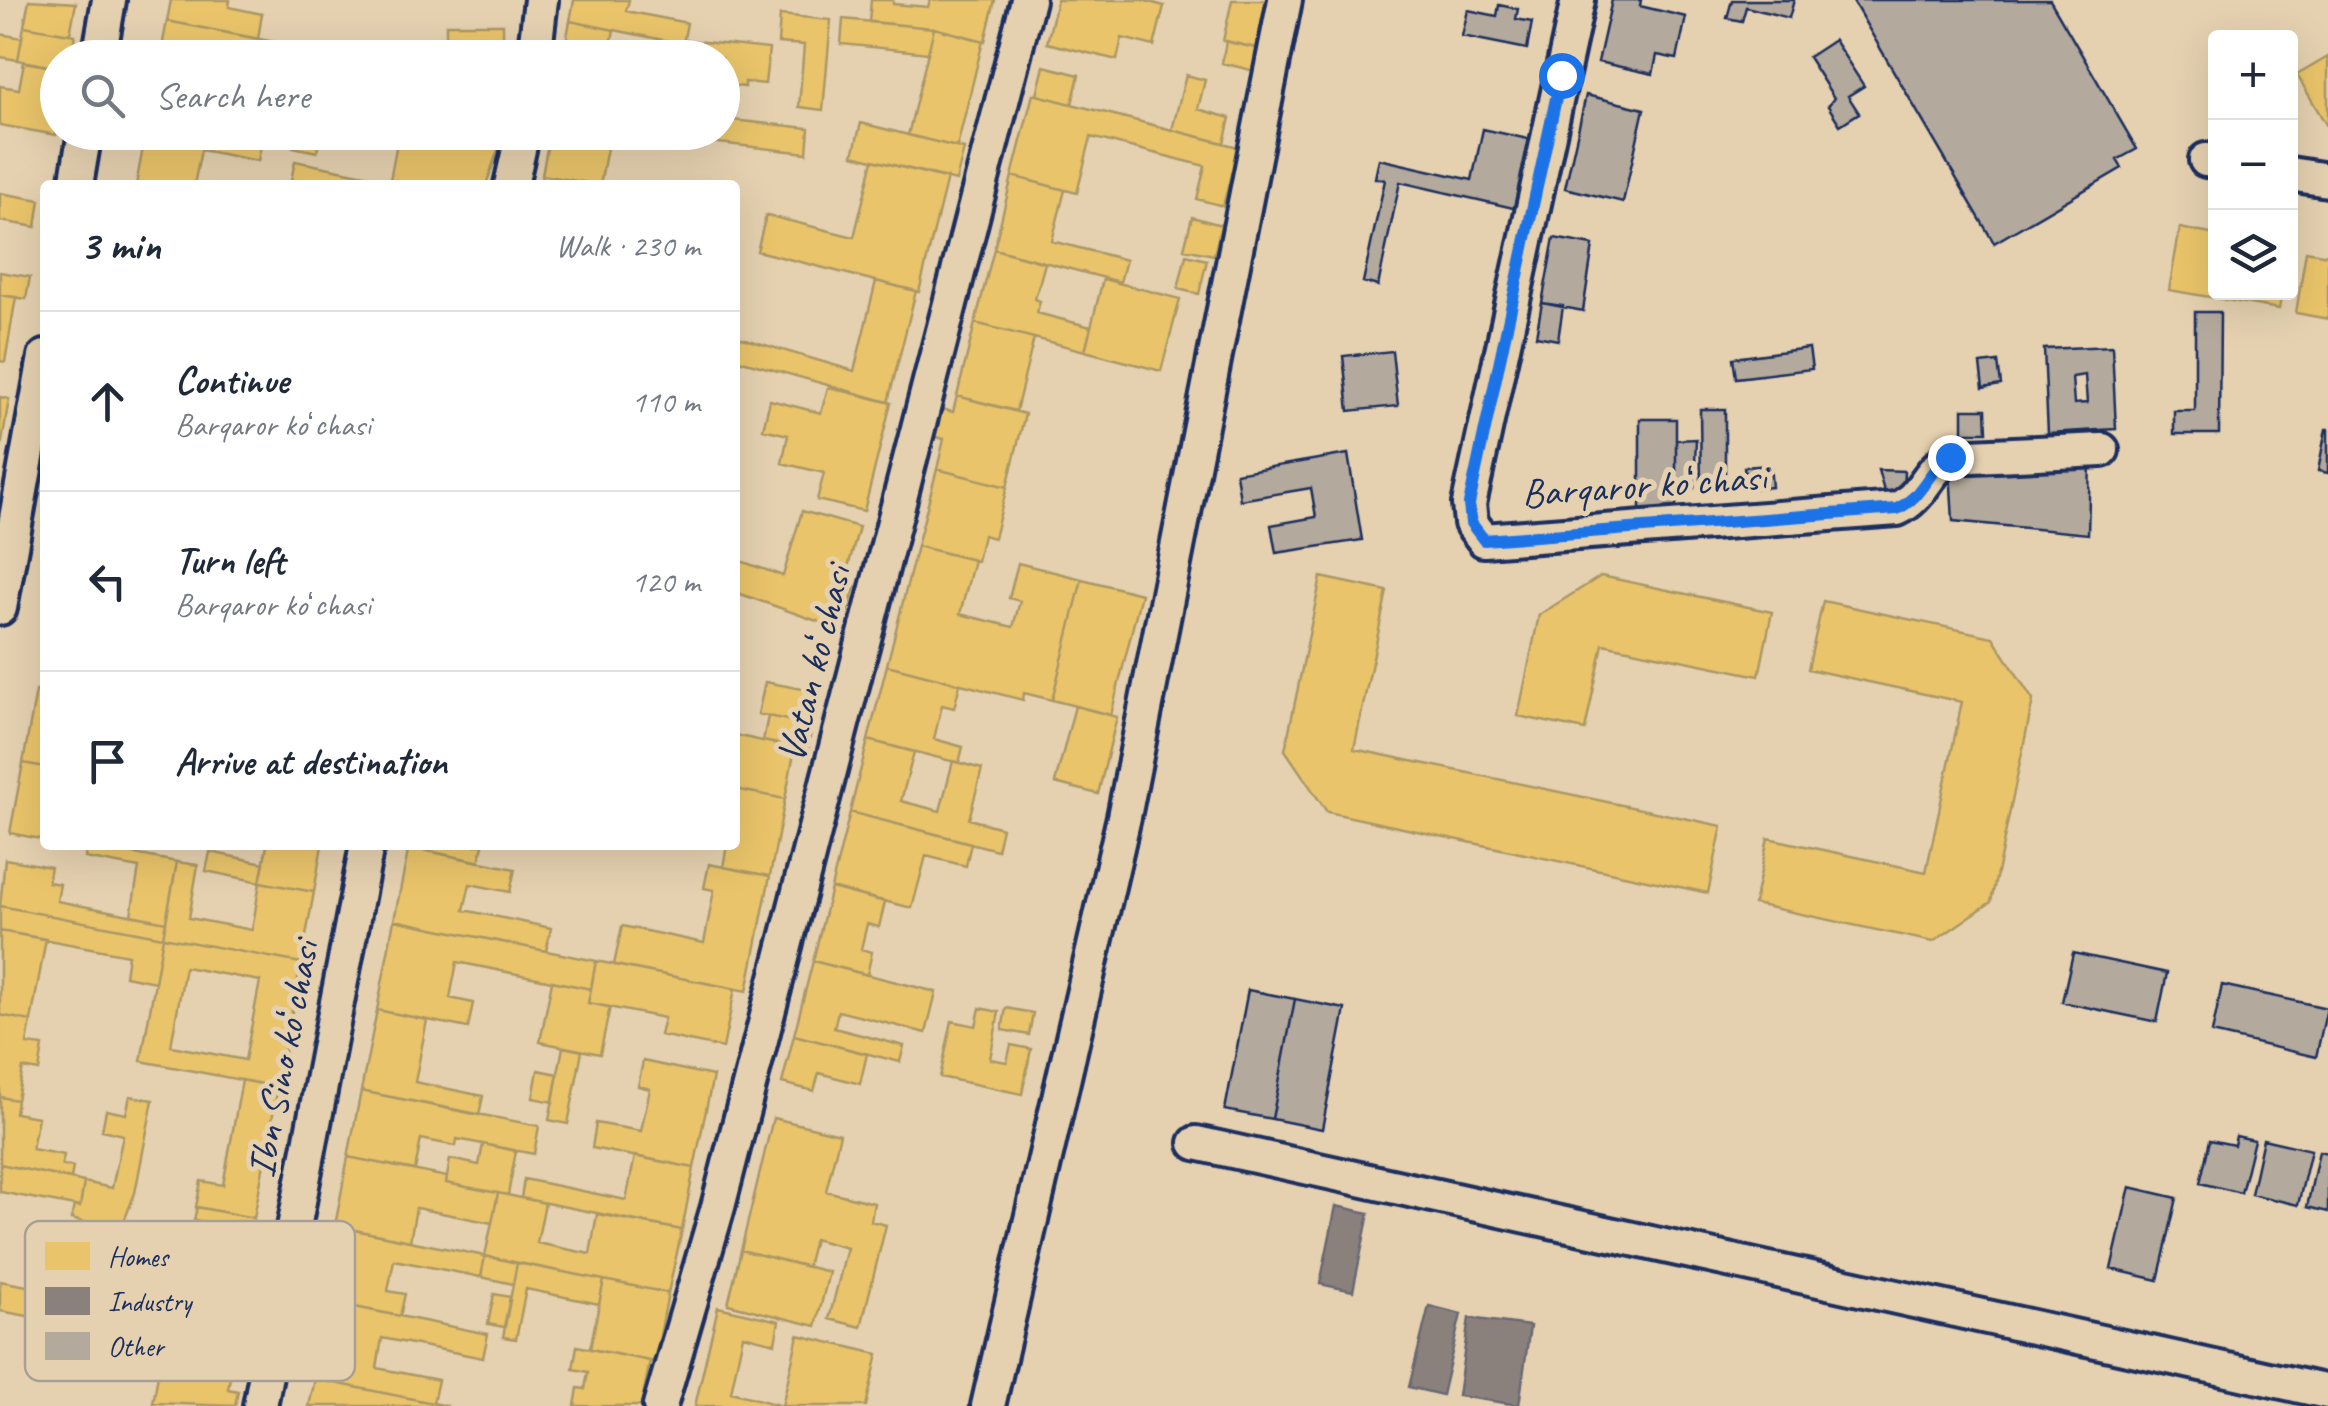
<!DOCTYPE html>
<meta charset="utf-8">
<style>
:root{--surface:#fff;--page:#f6f6f7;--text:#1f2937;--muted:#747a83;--line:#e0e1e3}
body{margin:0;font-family:Caveat,sans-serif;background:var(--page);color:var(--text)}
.controls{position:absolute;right:30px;top:30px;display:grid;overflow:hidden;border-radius:10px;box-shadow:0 10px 40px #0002}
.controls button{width:90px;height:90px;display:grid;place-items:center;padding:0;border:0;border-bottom:2px solid var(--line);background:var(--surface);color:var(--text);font:50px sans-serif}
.stop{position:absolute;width:30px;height:30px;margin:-22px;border:8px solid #1a73e8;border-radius:50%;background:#fff}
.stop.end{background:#1a73e8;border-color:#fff;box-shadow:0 2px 10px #0008}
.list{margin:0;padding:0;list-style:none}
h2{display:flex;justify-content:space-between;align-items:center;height:130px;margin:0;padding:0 40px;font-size:42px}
h2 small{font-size:32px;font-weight:400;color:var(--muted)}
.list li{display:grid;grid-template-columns:65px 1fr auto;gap:30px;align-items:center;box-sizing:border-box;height:180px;padding:0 40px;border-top:2px solid var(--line)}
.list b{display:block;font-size:38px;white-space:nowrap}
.list p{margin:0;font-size:32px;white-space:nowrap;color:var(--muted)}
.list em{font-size:32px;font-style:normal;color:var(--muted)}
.icon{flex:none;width:55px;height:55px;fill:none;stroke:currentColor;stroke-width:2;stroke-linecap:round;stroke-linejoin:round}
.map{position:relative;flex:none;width:2328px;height:1406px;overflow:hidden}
.search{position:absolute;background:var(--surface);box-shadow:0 10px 40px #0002;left:40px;top:40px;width:700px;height:110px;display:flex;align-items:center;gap:25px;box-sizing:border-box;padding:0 35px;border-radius:55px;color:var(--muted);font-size:38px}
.panel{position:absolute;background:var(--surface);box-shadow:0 10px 40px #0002;left:40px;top:180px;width:700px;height:670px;border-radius:10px}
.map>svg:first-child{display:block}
</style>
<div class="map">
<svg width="2328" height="1406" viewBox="0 0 2328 1406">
<rect width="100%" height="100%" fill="#e5d1b0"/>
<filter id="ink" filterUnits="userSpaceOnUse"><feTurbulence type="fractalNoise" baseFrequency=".01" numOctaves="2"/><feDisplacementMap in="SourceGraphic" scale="20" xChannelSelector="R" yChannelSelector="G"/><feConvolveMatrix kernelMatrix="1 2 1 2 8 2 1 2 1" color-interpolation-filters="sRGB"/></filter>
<g filter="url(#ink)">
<!-- homes -->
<path fill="#e9c46a" stroke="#ab9766" stroke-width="2.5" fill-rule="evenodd" d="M29,0L76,3L70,34L24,26Z
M171,0H230L229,7L262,14L258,39L167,21Z
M574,0H629L626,11L687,23L683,44L570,21Z
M871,0H893V4L928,7L930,0H995L985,41L934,28L869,22Z
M1057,0H1142L1164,6L1154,46L1122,38L1117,60L1047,43Z
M1232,0H1266L1256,48L1223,41Z
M780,15L831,20L823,110L799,107L804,45L778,43Z
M843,19L934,28L928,53L841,44Z
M167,21L336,54V58H160Z
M570,21L614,30L608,58H563Z
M446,24H503V47H446Z
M24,26L75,35L70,58H58V68L18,60Z
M934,28L983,41L957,147L908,135Z
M0,34L22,38L18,60L0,57Z
M686,40L769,49L765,84L745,82V87L726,85L722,115V58H671L672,44L686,45Z
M1226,41L1260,49L1255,71L1222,63Z
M2328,57V128L2297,75Z
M24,62L58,68L56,135L0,125V86L19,89Z
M1044,66L1079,75L1072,104L1037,95Z
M1186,75L1205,80L1198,109L1230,118L1224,143L1172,130Z
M1033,94L1238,147L1223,206L1197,199L1205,166L1091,137L1077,193L1012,176Z
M722,119L809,128L807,153L683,139L684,132H722Z
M861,123L964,149L956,181L853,155Z
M146,132H199L261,145L258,161L201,150L194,185H136Z
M199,132H264L261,145Z
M296,132H321L317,152L293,147Z
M399,132L448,139L450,132H504L486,185H418L390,180Z
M550,132H610L600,185L542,175Z
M873,160L947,178L919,292L757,251L766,215L854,237Z
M295,161L390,180L418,185H290Z
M542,175L584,183L583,185H540Z
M1012,176L1065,190L1052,241L1126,260L1120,282L994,249Z
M0,193L40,200L36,227L0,221Z
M1192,217L1221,225L1214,255L1184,249Z
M2180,228L2216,235V292H2282L2279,309L2169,290Z
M994,249L1045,263L1035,299L1040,301L1037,313L1091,327L1085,351L975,323Z
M2306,251L2328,255V319L2296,313Z
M1186,255L1207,260L1199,294L1178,289Z
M0,272L30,277L26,299L0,295Z
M1103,279L1180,299L1161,371L1085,351Z
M876,281L916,291L888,402L735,359V336L854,371Z
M0,295L16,297L5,362L0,361Z
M975,323L1034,338L1016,411L957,396Z
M828,387L891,403L864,511L817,500L824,473L782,463L788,435L763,429L770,400L821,413Z
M957,396L1025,414L1007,487L937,469L944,439L931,436L938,408L953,412Z
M0,397L9,399L0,455Z
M937,469L1007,487L994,538L983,535L977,561L917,546Z
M802,511L859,527L844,582L855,586L848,612L836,608L831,626L735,592V559L783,576Z
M917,546L974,560L960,614L1013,627L1020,601L1009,598L1018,563L1082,579L1052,700L1024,693L1023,700L887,665Z
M1601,576L1772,612L1759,676L1603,644L1585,730L1518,716L1539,615Z
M1321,577L1387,591L1354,749L1722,826L1708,893L1327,812L1285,750Z
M1082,579L1141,594L1111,715L1052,700Z
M1823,601L1993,637L2033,700L1991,902L1933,942L1754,904L1768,838L1926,872L1962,702L1808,669Z
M887,665L960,684L954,708L942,705L934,739L963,747L959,763L868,740Z
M765,682L814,691L807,724L758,714Z
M36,691L45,693V767L23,763Z
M1075,706L1117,717L1098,794L1055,783Z
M768,716L812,725L808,750L763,741Z
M735,735L795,748L785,799L735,789Z
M868,740L914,752L901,801L940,811L953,761L982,769L969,819L1002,828L997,850L850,812Z
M23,763L45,767V840L10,833Z
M735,789L785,799L770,876L723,867L727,845H735Z
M850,812L971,843L966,866L926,856L912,908L831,888Z
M87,845L177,862L166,922L131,915L139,868L85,858Z
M267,845H322L314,892L260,882Z
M410,845H483L479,862L409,847Z
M409,847L515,869L510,892L470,884L464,910L551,928L546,951L394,920Z
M210,852L264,863L260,882L206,871Z
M5,859L51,867L48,882L60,884L57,901L166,922L163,937L0,906Z
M177,862L198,865L189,918L252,930L260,882L314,892L301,963L163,937Z
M709,864L770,876L747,991L614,965L622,926L704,943L714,890L704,888Z
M831,888L885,902L879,927L867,924L861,949L872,952L867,975L813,961Z
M0,906L163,937L155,982L125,976L128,955L0,931Z
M394,920L596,961L591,989L457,962L450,998L473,1003L468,1028L377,1010Z
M0,931L46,939L31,1021L0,1015Z
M163,937L301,963L278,1087L141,1061ZM185,967L260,981L245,1060L171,1046Z
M596,961L735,989L723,1048L660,1035L664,1018L588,1003Z
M813,961L936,992L926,1033L838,1011L834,1028L904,1046L900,1062L794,1035Z
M552,981L591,989L588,1003L610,1007L600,1054L540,1042Z
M980,1008L999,1012L990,1059L1007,1062L1011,1045L1031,1049L1022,1094L940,1077L952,1021L976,1026Z
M1006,1008L1033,1013L1029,1035L1002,1030Z
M377,1010L427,1020L415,1082L483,1096L479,1115L361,1091Z
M0,1015L31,1021L27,1044L43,1046L39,1071L23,1068L17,1100L0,1097Z
M794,1035L867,1054L860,1084L819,1073L814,1091L782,1083Z
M563,1047L582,1051L568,1124L549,1120Z
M643,1061L713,1076L694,1168L592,1148L596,1123L641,1131L650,1089L638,1086Z
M538,1070L558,1074L553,1102L533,1098Z
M242,1080L278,1087L254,1218L196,1207L201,1181L223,1185Z
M361,1091L539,1126L534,1154L457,1139L456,1146L421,1139L415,1170L348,1157Z
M130,1096L153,1100L135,1193L93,1301L70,1291L95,1225L71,1219L74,1206L80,1207L84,1182L112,1188L123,1135L102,1130L106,1110L126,1114Z
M0,1097L17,1100L15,1113L38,1117L32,1149L64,1155L62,1165L73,1167L71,1179L0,1164Z
M773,1118L840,1134L826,1191L874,1203L871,1221L886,1225L861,1327L829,1319L847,1248L814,1239L807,1267L741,1250Z
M483,1144L516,1151L508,1195L446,1183L450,1159L479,1165Z
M635,1156L694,1168L682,1230L521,1198L524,1179L626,1200Z
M348,1157L447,1177L446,1183L498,1193L492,1223L416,1208L410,1241L335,1226Z
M0,1164L84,1182L80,1207L0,1192Z
M498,1193L545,1203L537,1243L590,1254L597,1214L682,1230L668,1293L485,1256Z
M197,1207L254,1218L247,1256L210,1250L215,1224L194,1220Z
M344,1228L485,1256L481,1277L394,1260L388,1291L405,1294L400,1316L330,1302Z
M741,1250L829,1272L816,1326L728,1304Z
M485,1256L517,1263L513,1284L481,1277Z
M517,1263L604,1280L599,1304L526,1289L516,1339L503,1337Z
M604,1280L668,1293L655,1362L590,1349Z
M0,1281L76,1295L71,1324L0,1311Z
M494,1294L510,1297L504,1327L488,1324Z
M330,1302L488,1334L483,1358L382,1338L377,1368L438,1380L433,1403L315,1379Z
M718,1307L779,1321L775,1343L743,1335L731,1392L782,1406H695Z
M165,1335L235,1348L228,1389L238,1391L235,1406L153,1403Z
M798,1335L878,1354L866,1406H782Z
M577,1346L650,1361L641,1406H575L578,1388L585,1389L588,1372L573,1369Z
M315,1379L433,1403L448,1406H309Z"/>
<!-- industry -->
<path fill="#8a817c" stroke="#696873" stroke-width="2.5" d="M1336,1206L1369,1213L1353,1291L1320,1284Z
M1429,1306L1461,1314L1442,1395L1409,1387Z
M1469,1318L1530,1326L1519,1405L1458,1396Z"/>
<!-- building -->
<path fill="#b3a99c" stroke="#1b2f5e" stroke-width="2.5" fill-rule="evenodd" d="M1612,0H1641L1640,6L1686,17L1677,59L1657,55L1653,74L1598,62Z
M1732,0H1794L1789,18L1746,7L1742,21L1727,18Z
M1852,0H2050L2137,149L2117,160L2122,168L1994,243Z
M1499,5L1518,9L1516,19L1532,22L1527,49L1462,36L1468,10L1497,16Z
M1834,40L1864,86L1848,96L1859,113L1840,125L1828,106L1834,98L1808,57Z
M1586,95L1644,109L1623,202L1565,188Z
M1483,129L1537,141L1522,210L1400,182L1378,286L1363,282L1385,180L1375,178L1379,159L1472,180Z
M1554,238L1593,245L1583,311L1542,303Z
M1542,303L1563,306L1558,340L1536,336Z
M2195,312H2220L2219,434H2174V411H2195Z
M2112,346L2116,429L2048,433L2044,349ZM2085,375L2087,403L2074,404L2072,377Z
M1809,348L1812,369L1736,378L1733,358Z
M1392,351L1398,406L1349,411L1343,356Z
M1998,362L2001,385L1983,388L1980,364Z
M1700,409H1725V489H1701Z
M1963,409H1986L1987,432H1963Z
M1640,419H1676V515L1640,514Z
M2326,429H2328V473L2318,471Z
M1696,439L1694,488H1676V440Z
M1348,454L1362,540L1276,553L1271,525L1316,517L1311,488L1240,500L1236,473Z
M2090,461L2088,534L1953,521L1950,469Z
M1770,465L1772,487L1746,489L1744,467Z
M1878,470L1904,471L1903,492L1884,491Z
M2073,953L2167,973L2157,1022L2062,1002Z
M2222,985L2327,1008L2316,1057L2212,1033Z
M1248,990L1295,999L1272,1119L1225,1110Z
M1295,999L1345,1009L1322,1129L1272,1119Z
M2236,1136L2254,1140L2241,1193L2200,1183L2210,1140L2234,1145Z
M2263,1139L2311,1150L2298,1205L2251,1194Z
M2319,1151L2328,1153V1212L2307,1207Z
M2130,1187L2177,1198L2158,1280L2111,1269Z"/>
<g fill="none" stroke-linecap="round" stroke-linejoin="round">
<defs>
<path id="minor" d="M1578,0L1469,504L1471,523L1484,540L1897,509C1923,497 1925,473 1950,457L2102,450
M99,58L109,0
M534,58L541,0
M2206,160L2216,161
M2290,174L2328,180
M76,185L85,132
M511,185L523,132
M0,608L45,357
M1196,1143L2328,1392
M260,1406L367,845
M660,1406L718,1207L1028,0
M988,1406L1124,817L1285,0"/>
</defs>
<!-- minor casing -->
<use href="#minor" stroke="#1b2f5e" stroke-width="40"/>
<!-- minor -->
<use href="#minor" stroke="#e5d1b0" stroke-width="32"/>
</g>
</g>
<g fill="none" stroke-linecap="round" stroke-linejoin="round" filter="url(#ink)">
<!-- route -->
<path stroke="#1a73e8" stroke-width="12" d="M1561,75L1469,504L1471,523L1484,540L1897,509C1923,497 1925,473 1950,457"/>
</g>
<g text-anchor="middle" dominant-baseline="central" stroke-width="10" stroke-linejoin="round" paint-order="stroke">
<!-- street labels -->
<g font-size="40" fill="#1b2f5e" stroke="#e5d1b0">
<text transform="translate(1644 485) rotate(-4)">Barqaror koʻchasi</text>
<text transform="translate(814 664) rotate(-76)">Vatan koʻchasi</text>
<text transform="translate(283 1059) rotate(-79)">Ibn Sino koʻchasi</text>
</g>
</g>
<!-- legend -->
<rect x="25" y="1221" width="330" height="160" rx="15" fill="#e5d1b0" stroke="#a8a097" stroke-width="2.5"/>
<rect x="45" y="1242" width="45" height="28" fill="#e9c46a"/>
<rect x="45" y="1287" width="45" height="28" fill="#8a817c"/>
<rect x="45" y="1332" width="45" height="28" fill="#b3a99c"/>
<g font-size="28" fill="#1b2f5e">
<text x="108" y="1266">Homes</text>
<text x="108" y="1311">Industry</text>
<text x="108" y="1356">Other</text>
</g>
</svg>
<div class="controls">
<button>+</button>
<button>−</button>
<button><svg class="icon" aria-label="layers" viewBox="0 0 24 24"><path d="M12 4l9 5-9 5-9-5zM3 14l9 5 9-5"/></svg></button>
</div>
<div class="stop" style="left:1561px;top:75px"></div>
<div class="stop end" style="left:1950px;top:457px"></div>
<div class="search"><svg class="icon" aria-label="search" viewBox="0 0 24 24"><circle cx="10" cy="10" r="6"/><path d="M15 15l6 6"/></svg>Search here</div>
<section class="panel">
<h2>3 min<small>Walk · 230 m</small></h2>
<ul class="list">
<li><svg class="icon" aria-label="ahead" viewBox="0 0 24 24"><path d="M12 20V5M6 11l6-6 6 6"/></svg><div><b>Continue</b><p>Barqaror koʻchasi</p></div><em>110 m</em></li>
<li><svg class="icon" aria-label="left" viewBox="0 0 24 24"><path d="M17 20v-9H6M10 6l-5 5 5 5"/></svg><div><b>Turn left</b><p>Barqaror koʻchasi</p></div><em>120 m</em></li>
<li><svg class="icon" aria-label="arrive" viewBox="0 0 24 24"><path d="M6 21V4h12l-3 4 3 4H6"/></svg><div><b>Arrive at destination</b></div></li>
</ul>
</section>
</div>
